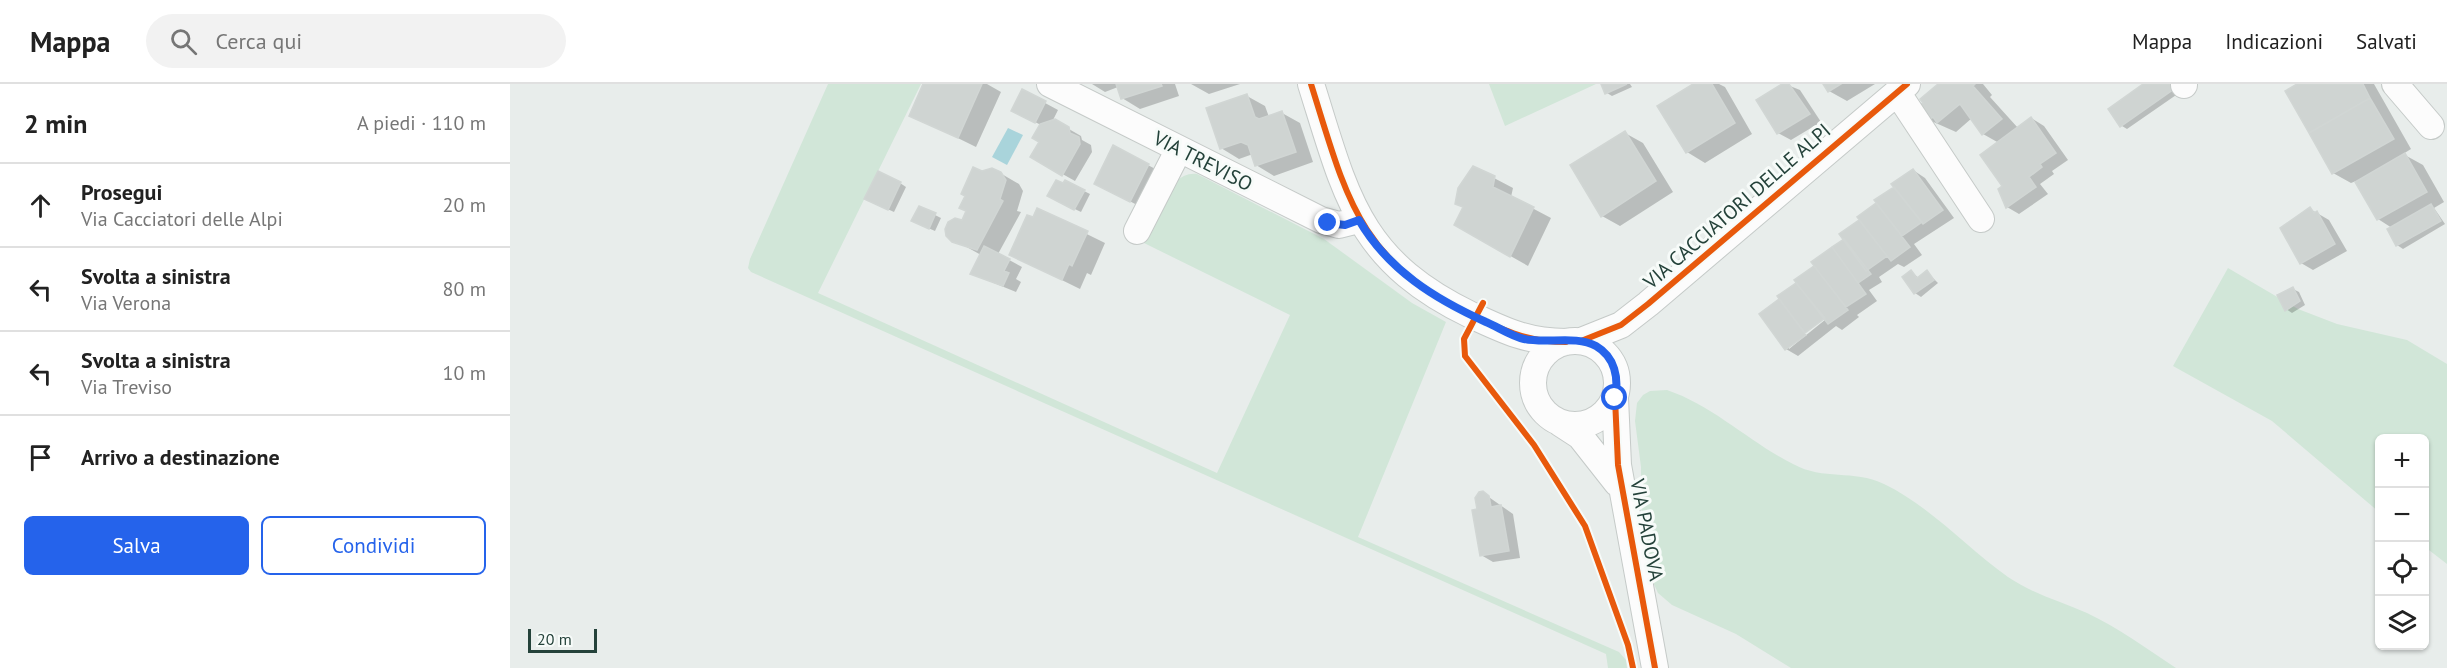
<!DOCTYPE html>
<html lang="it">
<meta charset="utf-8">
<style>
:root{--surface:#fff;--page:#f2f2f2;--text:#222;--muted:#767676;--line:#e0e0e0;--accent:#2563eb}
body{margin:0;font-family:"PT Sans",sans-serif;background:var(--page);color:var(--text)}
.controls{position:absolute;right:18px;bottom:18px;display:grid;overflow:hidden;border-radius:9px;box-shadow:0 2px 4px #0004}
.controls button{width:54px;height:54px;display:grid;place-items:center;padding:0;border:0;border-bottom:2px solid var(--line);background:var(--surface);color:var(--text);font:30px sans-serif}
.scale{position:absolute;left:18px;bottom:15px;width:69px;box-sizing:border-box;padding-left:6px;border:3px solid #24423a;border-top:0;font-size:16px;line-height:21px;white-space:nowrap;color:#24423a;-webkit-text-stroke:4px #f7fbf9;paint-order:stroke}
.stop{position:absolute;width:18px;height:18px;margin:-14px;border:4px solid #2563eb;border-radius:50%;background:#fff}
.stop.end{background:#2563eb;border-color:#fff;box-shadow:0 2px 6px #0008}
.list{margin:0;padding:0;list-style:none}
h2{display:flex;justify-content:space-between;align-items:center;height:78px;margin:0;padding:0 24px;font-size:26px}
h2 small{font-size:20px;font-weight:400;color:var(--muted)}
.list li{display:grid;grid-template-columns:39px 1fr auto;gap:18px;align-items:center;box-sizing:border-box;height:84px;padding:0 24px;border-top:2px solid var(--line)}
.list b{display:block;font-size:22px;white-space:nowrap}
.list p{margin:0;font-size:20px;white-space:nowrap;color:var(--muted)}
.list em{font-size:20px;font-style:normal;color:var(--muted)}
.actions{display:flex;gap:12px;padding:18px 24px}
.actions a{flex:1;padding:14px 0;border:2px solid var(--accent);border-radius:9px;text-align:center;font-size:21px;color:var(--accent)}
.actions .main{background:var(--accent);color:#fff}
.icon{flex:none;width:33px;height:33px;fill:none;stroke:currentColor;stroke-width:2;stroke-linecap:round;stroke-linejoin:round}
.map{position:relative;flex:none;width:1937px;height:584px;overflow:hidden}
header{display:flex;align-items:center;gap:36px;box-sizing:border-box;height:84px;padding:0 30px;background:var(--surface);border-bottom:2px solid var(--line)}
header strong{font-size:28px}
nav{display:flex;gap:33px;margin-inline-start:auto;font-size:21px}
.search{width:420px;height:54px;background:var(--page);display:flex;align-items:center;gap:15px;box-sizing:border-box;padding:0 21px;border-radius:33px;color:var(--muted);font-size:22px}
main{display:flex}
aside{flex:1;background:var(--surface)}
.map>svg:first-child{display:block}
</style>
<header>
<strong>Mappa</strong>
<div class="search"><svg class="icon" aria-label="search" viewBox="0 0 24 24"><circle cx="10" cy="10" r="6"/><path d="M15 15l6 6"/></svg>Cerca qui</div>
<nav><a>Mappa</a><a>Indicazioni</a><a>Salvati</a></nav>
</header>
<main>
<aside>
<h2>2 min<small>A piedi · 110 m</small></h2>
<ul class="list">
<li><svg class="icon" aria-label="ahead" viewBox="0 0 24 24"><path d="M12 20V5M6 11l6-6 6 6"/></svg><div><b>Prosegui</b><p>Via Cacciatori delle Alpi</p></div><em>20 m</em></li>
<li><svg class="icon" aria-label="left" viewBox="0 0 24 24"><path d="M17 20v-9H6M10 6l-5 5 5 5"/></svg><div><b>Svolta a sinistra</b><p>Via Verona</p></div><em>80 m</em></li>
<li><svg class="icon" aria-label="left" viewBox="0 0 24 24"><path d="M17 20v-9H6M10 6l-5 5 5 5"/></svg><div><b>Svolta a sinistra</b><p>Via Treviso</p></div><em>10 m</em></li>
<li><svg class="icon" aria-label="arrive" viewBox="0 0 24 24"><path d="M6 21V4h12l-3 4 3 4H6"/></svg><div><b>Arrivo a destinazione</b></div></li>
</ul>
<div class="actions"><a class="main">Salva</a><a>Condividi</a></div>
</aside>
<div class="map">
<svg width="1937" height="584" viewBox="0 0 1937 584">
<rect width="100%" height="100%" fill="#e8edeb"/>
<!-- green -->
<path fill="#d1e6d8" d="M318,0H411L308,209L707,389L780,231L634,159C644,137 658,86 687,90L814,155L902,219L936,238L848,453L1109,568L1116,576L1117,584H1098L1096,570L241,188L238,184L240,175Z
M979,0H1086L995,42Z
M1718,184L1788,225L1827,240L1897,256L1937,280V480L1915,463L1914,354H1870L1869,428L1762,337L1663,282Z
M1157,306C1204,322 1239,358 1283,380C1314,397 1343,385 1374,400C1420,422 1457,464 1498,493C1523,510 1550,517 1577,529C1609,544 1637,565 1666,584H1281L1226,550L1162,521L1148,509L1141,494L1131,422V383L1125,337L1127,319L1133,311L1140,307Z"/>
<!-- water -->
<path fill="#a9d4db" d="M498,44L513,51L497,81L482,73Z"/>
<!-- shadow -->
<path fill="#0003" fill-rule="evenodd" d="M415,0H477L491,8L466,63L401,31Z
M582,0H665L669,12L630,25L612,14L608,3L595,8Z
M681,0H730L699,10Z
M1092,0H1120L1122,3L1102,12L1097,9Z
M1186,0H1209L1215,3L1242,50L1195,79L1177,68L1149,23Z
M1275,0L1290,6L1311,38L1281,56L1268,49Z
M1315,0H1365L1337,17L1319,7Z
M1430,0H1473L1482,11L1480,13L1508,44L1521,34L1534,42L1558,76L1542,87L1544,90L1530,100L1538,110L1509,130L1497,123L1490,105L1494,103L1489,59L1473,50L1462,34L1446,48L1419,36Z
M1636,0H1663L1669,9L1617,45L1612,42Z
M1790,0H1864L1901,65L1893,70L1913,81L1934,118L1924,124L1935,140L1893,165L1887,161L1882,144L1868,135L1846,97L1841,99L1823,89Z
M513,7L548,26L542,38L545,37L571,52L572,56L581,61L582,68L565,97L522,73L531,58V41L515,33Z
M737,12L755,22L759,33L772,29L790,39L803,78L764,92L746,81L743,70L729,75L711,64Z
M1115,49L1133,59L1163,108L1110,142L1092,132Z
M604,63L651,88L633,124L598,106Z
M1403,86L1415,94L1444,134L1404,160L1412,171L1394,183L1388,180L1369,193L1372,198L1359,206L1367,217L1347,231L1349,233L1332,246L1326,242L1288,272L1276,265L1251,230L1288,199L1286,196L1336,156L1331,150L1351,136L1349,134ZM1319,228L1321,231L1279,265V262Z
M472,89H490L509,100L513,107L507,127L511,128L488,170L512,183L506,195L511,198L506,208L462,190L471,171L437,152L453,137Z
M984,94L1003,104L1001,113L1041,134L1018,182L946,141Z
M390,99L396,103L384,128L362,118Z
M574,107L580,110L571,128L544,115Z
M1800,125L1819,136L1837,167L1803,186L1791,179Z
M528,126L595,159L581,191L577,189L570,205L501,171Z
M425,131L431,134L425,147L409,140Z
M1401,188L1409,194L1417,188L1428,199L1411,213L1405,209L1394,193Z
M1783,205L1789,208L1795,221L1782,229L1776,225Z
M973,409L1003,430L1010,474L983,478L971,471Z"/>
<!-- building -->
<path fill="#cfd4d2" stroke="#d1d6d4" stroke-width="1.5" d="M413,0H472L448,54L399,32Z
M606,0H651L652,2L611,15Z
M1091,0H1117L1095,10Z
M1183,0H1202L1225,39L1176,69L1147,22Z
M1272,0H1279L1300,30L1267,50L1246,16Z
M1313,0H1331L1318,8Z
M1428,0H1465L1463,2L1492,35L1472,51L1450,20L1427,39L1423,33L1418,37L1408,22L1413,19L1410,15Z
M1633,0H1660L1664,5L1610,43L1598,25Z
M1787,0H1853L1860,14L1799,49L1775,7Z
M512,5L536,17L525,39L501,27Z
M737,10L745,33L749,35L772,27L786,68L745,82L738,61L731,58L710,65L696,24Z
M1860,14L1884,55L1822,90L1799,49Z
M1521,33L1546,69L1530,80L1532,83L1519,93L1526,103L1496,124L1488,105L1492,102L1470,71Z
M545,35L559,43L560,49L569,53L570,60L552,92L520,73L529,58L522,54L530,40Z
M1115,47L1146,97L1091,133L1060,81Z
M603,61L639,80L620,118L584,100Z
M1895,69L1917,108L1867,136L1845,98Z
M963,82L985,92L983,103L1024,123L1000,173L944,141L953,123L945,120L948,104Z
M463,83L472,87L482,84L491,88L496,96L490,115L493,117L467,166L442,158L436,152L435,145L438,138L445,134L452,136L456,127L449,124L455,112L451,110Z
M1403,85L1433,126L1413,140L1381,100Z
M368,87L391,98L378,126L354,115Z
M546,96L553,99L555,96L575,106L564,126L537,112Z
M1384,103L1412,138L1392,152L1364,116Z
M1366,119L1400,163L1381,177L1347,133Z
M1921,120L1931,137L1886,162L1877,145Z
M409,122L426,129L419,145L401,137Z
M1800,123L1804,129L1807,127L1825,160L1790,180L1770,144Z
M527,124L578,147L562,182L559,180L552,196L499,171L517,131L523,133Z
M1349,136L1377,172L1356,187L1329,150Z
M1334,155L1361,190L1348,199L1322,163Z
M474,162L500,175L494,187L499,189L493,202L460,190Z
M1322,163L1356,210L1336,223L1301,178Z
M1304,182L1338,226L1318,240L1284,196Z
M1401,186L1407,194L1417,186L1424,196L1404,210L1392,193Z
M1286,199L1315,234L1295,249L1267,212Z
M1783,203L1790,217L1775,227L1767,211Z
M1269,215L1296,251L1275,266L1249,230Z
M973,407L979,412L981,423L991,421L999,467L970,472L962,426L967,425L965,414L969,408Z"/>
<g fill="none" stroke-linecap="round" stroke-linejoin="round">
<defs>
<path id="minor" d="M540,0L811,136L829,141L849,136
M801,0C836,111 847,176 961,231C995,247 1018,258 1056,258
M1674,0V1
M1885,0L1921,42
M1387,8L1471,135
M627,147L669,65
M1023 299a42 42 0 1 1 84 0a42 42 0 1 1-84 0Z
M1071,257L1111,241L1138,220L1397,0
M1105,314L1108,381L1145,584
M1050,339L1070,352L1107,399"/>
</defs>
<!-- minor casing -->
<use href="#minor" stroke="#c5cac8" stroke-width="28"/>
<!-- minor -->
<use href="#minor" stroke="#fcfcfc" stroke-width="26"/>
<defs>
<path id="cycleway" d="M801,0C836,111 847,176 961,231C995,247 1018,258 1056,258
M973,219L954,255L955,272L1024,361L1075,442L1118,561L1123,584
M1071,257L1111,241L1138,220L1397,0
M1105,314L1108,381L1145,584"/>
</defs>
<!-- cycleway casing -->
<use href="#cycleway" stroke="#f7fbf9" stroke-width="10"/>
<!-- cycleway -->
<use href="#cycleway" stroke="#e8590c" stroke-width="6"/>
</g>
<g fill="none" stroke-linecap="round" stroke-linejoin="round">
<!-- route -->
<path stroke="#2563eb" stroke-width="8" d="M818,139L835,141L849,136C878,186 925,215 976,238C988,243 1001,252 1014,255C1036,260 1066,251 1086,262C1105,273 1109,294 1105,314"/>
</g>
<g text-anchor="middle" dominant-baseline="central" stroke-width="6" stroke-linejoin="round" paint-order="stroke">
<!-- street labels -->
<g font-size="20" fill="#24423a" stroke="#f7fbf9">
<text transform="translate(693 77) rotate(27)">VIA TREVISO</text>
<text transform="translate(1227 122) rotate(-41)">VIA CACCIATORI DELLE ALPI</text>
<text transform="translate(1137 446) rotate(79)">VIA PADOVA</text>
</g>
</g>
</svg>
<div class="controls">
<button>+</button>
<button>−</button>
<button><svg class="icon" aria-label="locate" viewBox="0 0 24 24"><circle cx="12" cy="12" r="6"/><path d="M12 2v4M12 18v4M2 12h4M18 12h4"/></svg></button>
<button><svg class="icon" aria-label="layers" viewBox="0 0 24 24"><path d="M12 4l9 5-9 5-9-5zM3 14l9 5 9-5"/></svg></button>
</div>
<div class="scale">20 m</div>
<div class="stop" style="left:1105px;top:314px"></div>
<div class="stop end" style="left:818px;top:139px"></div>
</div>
</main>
